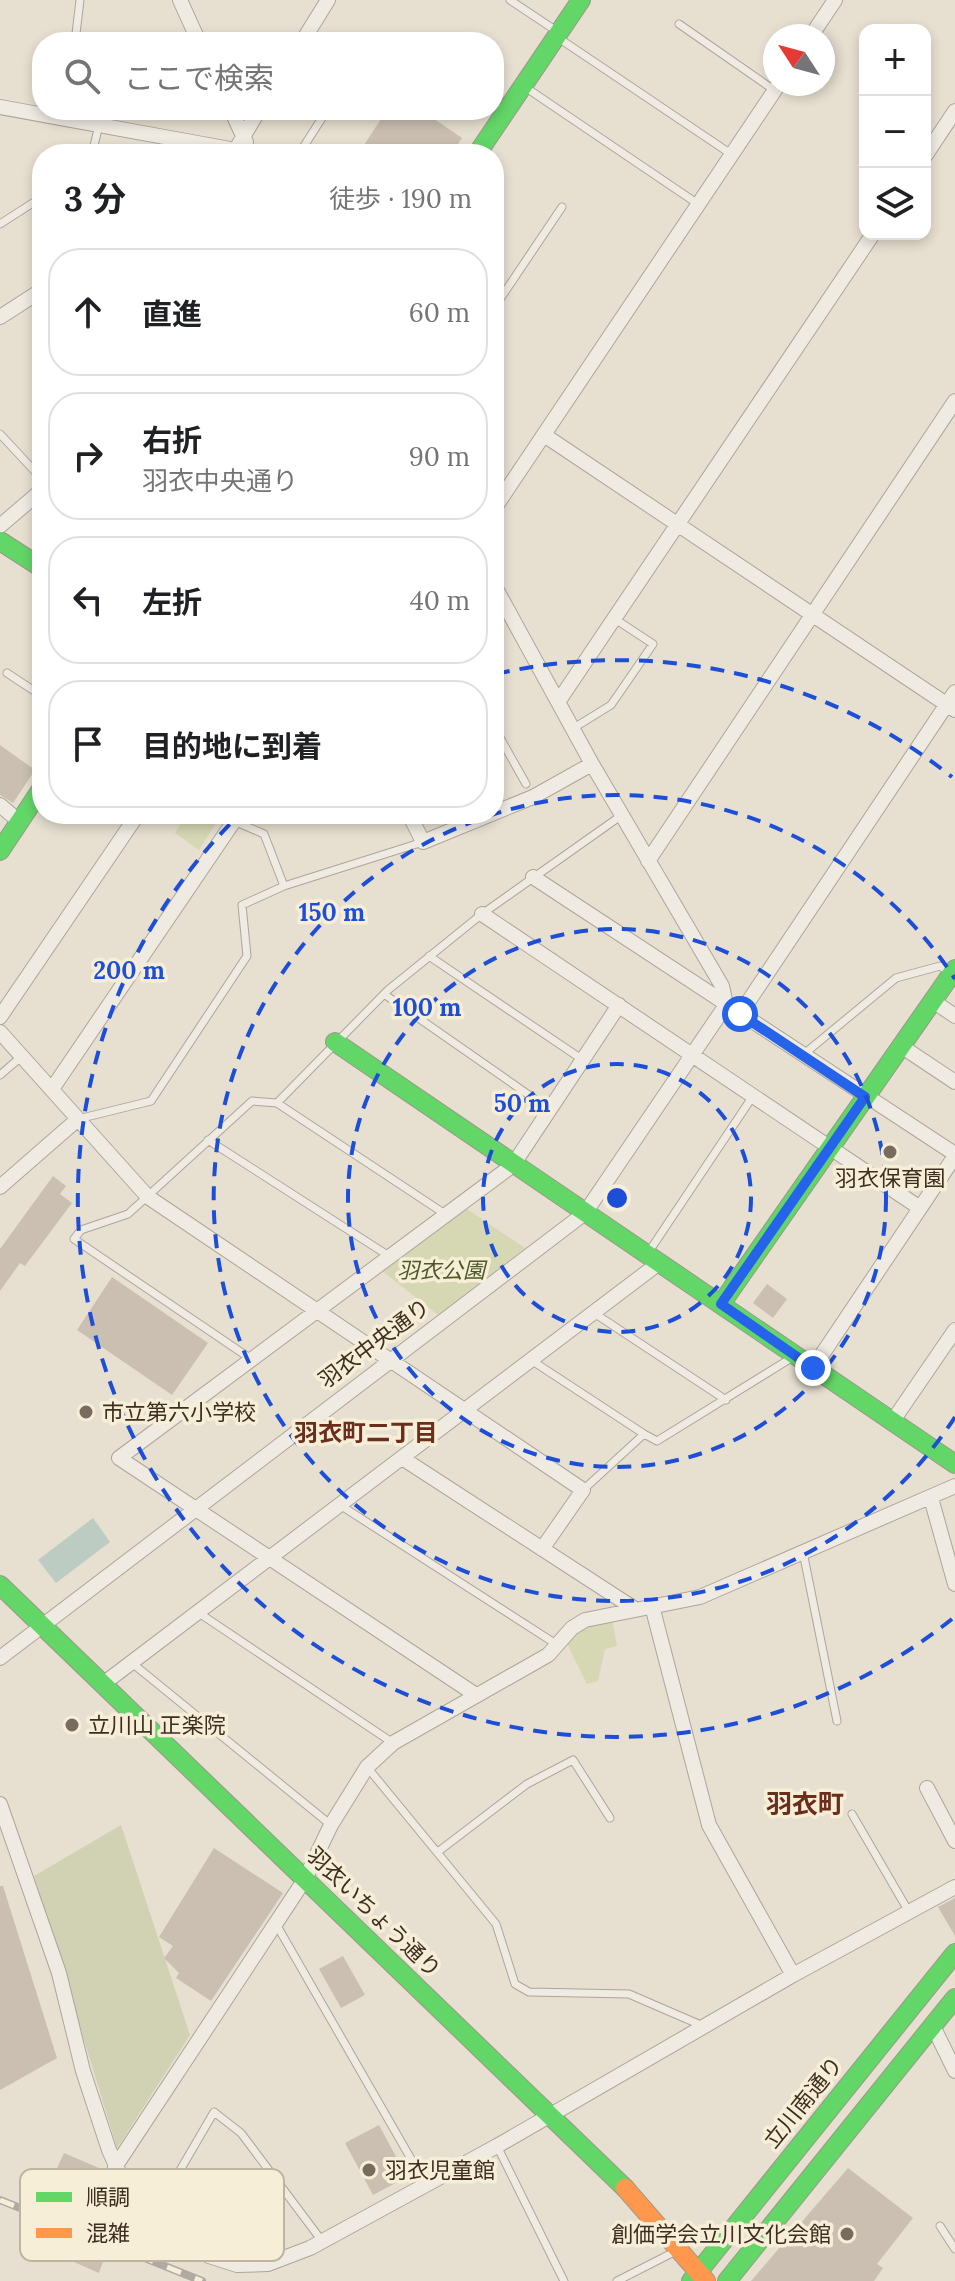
<!DOCTYPE html>
<html lang="ja">
<meta charset="utf-8">
<style>
:root{--surface:#fff;--page:#f2f2f2;--text:#202124;--muted:#757577;--line:#e0e0e0}
body{margin:0;font-family:Lora,"Noto Sans JP",serif;background:var(--page);color:var(--text)}
.controls{position:absolute;right:24px;top:24px;display:grid;overflow:hidden;border-radius:16px;box-shadow:0 4px 12px #0003}
.controls button{width:72px;height:72px;display:grid;place-items:center;padding:0;border:0;border-bottom:2px solid var(--line);background:var(--surface);color:var(--text);font:40px sans-serif}
.compass{position:absolute;left:763px;top:24px;width:72px;height:72px;border-radius:50%;background:var(--surface);box-shadow:0 4px 12px #0003;rotate:306deg}
.stop{position:absolute;width:24px;height:24px;margin:-18px;border:6px solid #2563eb;border-radius:50%;background:#fff}
.stop.end{background:#2563eb;border-color:#fff;box-shadow:0 2px 8px #0008}
.list{margin:0;padding:0;list-style:none}
h2{display:flex;justify-content:space-between;align-items:center;height:104px;margin:0;padding:0 32px;font-size:34px}
h2 small{font-size:26px;font-weight:400;color:var(--muted)}
.list li{display:grid;grid-template-columns:52px 1fr auto;gap:24px;align-items:center;box-sizing:border-box;height:128px;margin:0 16px 16px;padding:0 16px;border:2px solid var(--line);border-radius:32px}
.list b{display:block;font-size:30px;white-space:nowrap}
.list p{margin:0;font-size:26px;white-space:nowrap;color:var(--muted)}
.list em{font-size:26px;font-style:normal;color:var(--muted)}
.icon{flex:none;width:44px;height:44px;fill:none;stroke:currentColor;stroke-width:2;stroke-linecap:round;stroke-linejoin:round}
.map{position:relative;flex:none;width:955px;height:2281px;overflow:hidden}
.search{position:absolute;background:var(--surface);box-shadow:0 4px 12px #0003;left:32px;top:32px;width:472px;height:88px;display:flex;align-items:center;gap:20px;box-sizing:border-box;padding:0 28px;border-radius:32px;color:var(--muted);font-size:30px}
.panel{position:absolute;background:var(--surface);box-shadow:0 4px 12px #0003;left:32px;top:144px;width:472px;height:680px;border-radius:32px}
.map>svg:first-child{display:block}
</style>
<div class="map">
<svg width="955" height="2281" viewBox="0 0 955 2281">
<rect width="100%" height="100%" fill="#e7e0d1"/>
<!-- green -->
<path fill="#d6d7b3" d="M187,814H218L219,818L199,850L175,833Z
M467,1209L525,1248L438,1315L381,1270Z
M612,1619L617,1646L605,1649L598,1681L587,1684L567,1644L580,1627Z"/>
<!-- cemetery -->
<path fill="#d1d1b3" d="M121,1825L190,2035L117,2148L34,1876Z"/>
<!-- water -->
<path fill="#bcccc2" d="M93,1518L110,1542L56,1583L38,1560Z"/>
<!-- building -->
<path fill="#cbbfb2" d="M387,110H421L462,138L451,154H358Z
M0,745L35,770L13,803L0,795Z
M53,1176L66,1186L60,1194L72,1203L25,1266L20,1263L0,1291V1249Z
M112,1277L208,1343L172,1395L77,1330Z
M767,1284L787,1299L773,1318L753,1303Z
M214,1848L283,1893L211,2001L176,1978L179,1973L164,1958L173,1946L159,1937Z
M0,1886H3L57,2058L0,2090Z
M955,1898V1936L938,1907Z
M343,1956L365,1995L341,2008L319,1969Z
M379,2125L407,2177L373,2195L345,2143Z
M64,2153L106,2171L126,2213L146,2229L141,2238L114,2231L99,2273L24,2240Z
M848,2168L913,2218L877,2264L883,2268L874,2281H751Z"/>
<g fill="none" stroke-linecap="round" stroke-linejoin="round">
<defs>
<path id="lane" d="M510,0L555,30
M679,24L774,90
M560,39L731,154
M75,42L80,0
M525,87L698,204
M92,154L99,125
M299,154L327,110
M0,224L42,197
M494,308L562,207
M0,434L42,479
M7,673L42,696
M494,727L526,784
M572,729L611,705L653,644L615,619
M458,814L460,817
M284,886L423,842
M429,956L583,1060
M384,994L549,1109
M804,1054L896,978L940,966L949,972
M0,1075L22,1056
M277,1103L445,1214
M78,1119L151,1101L247,956L242,905L284,886L264,834L234,821
M208,1140L389,1256
M650,1250L753,1096
M594,1313L726,1400
M251,1359L74,1239L81,1230L128,1214L252,1101L277,1103L388,990L482,914L622,815
M531,1360L644,1434
M583,1490L644,1434L657,1441L793,1357
M340,1505L556,1644
M803,1552L837,1721
M199,1613L393,1743
M132,1663L331,1825
M367,1767L496,1924L515,1984L529,1992L629,1994L703,2026
M852,1814L909,1912
M439,1851L527,1784L573,1760L610,1818
M276,1924L426,2185
M497,2146L564,2281
M151,2220L214,2112L241,2133L322,2241
M940,2226L955,2249
M617,2281L676,2251"/>
<path id="street" d="M180,0L199,42
M811,36L835,0
M302,42L328,0
M0,107L252,153
M231,110L246,142
M233,154L259,110
M925,156L955,111
M0,317L42,290
M544,435L955,710
M494,509L779,84
M0,526L42,490
M558,702L873,234
M0,805L20,822
M409,814L423,842L533,797L592,764
M648,861L955,401
M533,877L955,1154
M482,914L920,1208
M933,1001L955,1016
M740,1014L955,692
M0,1017L138,814
M0,1032L148,1197L583,1490L542,1549
M901,1046L955,1082
M52,1089L234,821L226,814
M0,1187L78,1119
M813,1368L955,1156
M892,1422L955,1330
M402,1458L635,1609
M931,1498L955,1584
M652,1606L709,1825L793,1975
M0,1658L585,1213L726,1005L722,986L592,764L494,585
M103,1684L659,1263
M476,1695L119,1458L513,1165L619,1005
M927,1788L955,1841
M0,1804L59,1973L83,2071L109,2150L132,2201L151,2220L209,2256L237,2265L268,2264L310,2248L497,2146L793,1975L955,1887
M932,2024L955,2071
M115,2167L305,1879L331,1825L367,1767L393,1743L548,1655L572,1628L585,1620L700,1597L955,1486"/>
<path id="fast" d="M477,154L581,0
M0,541L42,568
M0,851L42,788
M335,1042L955,1464
M721,1304L955,969
M0,1585L625,2188
M691,2281L955,1953
M727,2281L955,1998"/>
<path id="slow" d="M625,2188L706,2281"/>
</defs>
<!-- lane casing -->
<use href="#lane" stroke="#ada599" stroke-width="9"/>
<!-- street casing -->
<use href="#street" stroke="#ada599" stroke-width="16"/>
<!-- fast casing -->
<use href="#fast" stroke="#9c958a" stroke-width="20"/>
<!-- slow casing -->
<use href="#slow" stroke="#9c958a" stroke-width="20"/>
<!-- lane -->
<use href="#lane" stroke="#efebe3" stroke-width="7"/>
<!-- street -->
<use href="#street" stroke="#efebe3" stroke-width="14"/>
<!-- fast -->
<use href="#fast" stroke="#63d668" stroke-width="18"/>
<!-- slow -->
<use href="#slow" stroke="#ff974d" stroke-width="18"/>
<defs>
<path id="rail" d="M0,2200L202,2281"/>
</defs>
<!-- rail casing -->
<use href="#rail" stroke="#afaaa2" stroke-width="8"/>
<!-- rail -->
<use href="#rail" stroke="#f7eed8" stroke-width="5" stroke-dasharray="15" stroke-linecap="butt"/>
</g>
<g fill="none" stroke-linecap="round" stroke-linejoin="round">
<!-- route -->
<path stroke="#2563eb" stroke-width="10" d="M740,1014L865,1097L721,1304L813,1368"/>
</g>
<!-- distance rings -->
<g fill="none" stroke="#1d4ed8" stroke-width="4" stroke-dasharray="14 10">
<circle cx="617" cy="1198" r="134"/>
<circle cx="617" cy="1198" r="269"/>
<path d="M955 1417A403 403 0 1 1 955 979"/>
<path d="M952 1619A538 538 0 0 1 240 814M496 674A538 538 0 0 1 952 777"/>
</g>
<!-- markers -->
<g fill="#786c5e" stroke="#f7eed8" stroke-width="3">
<circle cx="890" cy="1152" r="8"/>
<circle cx="86" cy="1412" r="8"/>
<circle cx="72" cy="1725" r="8"/>
<circle cx="369" cy="2170" r="8"/>
<circle cx="847" cy="2234" r="8"/>
</g>
<g text-anchor="middle" dominant-baseline="central" stroke-width="7" stroke-linejoin="round" paint-order="stroke">
<!-- poi labels -->
<g font-size="22" fill="#3d2e20" stroke="#f7eed8" text-anchor="start">
<text x="890" y="1178" text-anchor="middle">羽衣保育園</text>
<text x="102" y="1412">市立第六小学校</text>
<text x="88" y="1725">立川山 正楽院</text>
<text x="385" y="2170">羽衣児童館</text>
<text x="831" y="2234" text-anchor="end">創価学会立川文化会館</text>
</g>
<!-- park labels -->
<g font-size="22" font-style="italic" fill="#4d5a26" stroke="#f7eed8">
<text x="441" y="1270">羽衣公園</text>
</g>
<!-- street labels -->
<g font-size="22" fill="#3d2e20" stroke="#f7eed8">
<text transform="translate(374 1343) rotate(-37)">羽衣中央通り</text>
<text transform="translate(374 1912) rotate(44)">羽衣いちょう通り</text>
<text transform="translate(803 2102) rotate(-51)">立川南通り</text>
</g>
<!-- neighbourhood labels -->
<g font-size="24" font-weight="bold" fill="#6b2e1e" stroke="#f7eed8">
<text x="366" y="1432">羽衣町二丁目</text>
</g>
<!-- quarter labels -->
<g font-size="26" font-weight="bold" fill="#6b2e1e" stroke="#f7eed8">
<text x="805" y="1803">羽衣町</text>
</g>
</g>
<!-- legend -->
<rect x="20" y="2169" width="264" height="92" rx="12" fill="#f7eed8" stroke="#bfb4a1" stroke-width="2"/>
<rect x="36" y="2192" width="36" height="10" fill="#63d668"/>
<rect x="36" y="2228" width="36" height="10" fill="#ff974d"/>
<g font-size="22" fill="#3d2e20">
<text x="86" y="2205">順調</text>
<text x="86" y="2241">混雑</text>
</g>
<circle cx="617" cy="1198" r="12" fill="#1d4ed8" stroke="#f7eed8" stroke-width="4"/>
<g font-size="24" text-anchor="middle" font-weight="bold" fill="#1d4ed8" stroke="#f7eed8" stroke-width="7" stroke-linejoin="round" paint-order="stroke">
<text x="332" y="921">150 m</text>
<text x="129" y="979">200 m</text>
<text x="427" y="1016">100 m</text>
<text x="522" y="1112">50 m</text>
</g>
</svg>
<div class="controls">
<button>+</button>
<button>−</button>
<button><svg class="icon" aria-label="layers" viewBox="0 0 24 24"><path d="M12 4l9 5-9 5-9-5zM3 14l9 5 9-5"/></svg></button>
</div>
<svg class="compass" viewBox="-18 -18 36 36"><path d="M0-13l5 13h-10z" fill="#e53935"/><path d="M0 13l5-13h-10z" fill="#757577"/></svg>
<div class="stop" style="left:740px;top:1014px"></div>
<div class="stop end" style="left:813px;top:1368px"></div>
<div class="search"><svg class="icon" aria-label="search" viewBox="0 0 24 24"><circle cx="10" cy="10" r="6"/><path d="M15 15l6 6"/></svg>ここで検索</div>
<section class="panel">
<h2>3 分<small>徒歩 · 190 m</small></h2>
<ul class="list">
<li><svg class="icon" aria-label="ahead" viewBox="0 0 24 24"><path d="M12 20V5M6 11l6-6 6 6"/></svg><div><b>直進</b></div><em>60 m</em></li>
<li><svg class="icon" aria-label="right" viewBox="0 0 24 24"><path d="M7 20v-9h11M14 6l5 5-5 5"/></svg><div><b>右折</b><p>羽衣中央通り</p></div><em>90 m</em></li>
<li><svg class="icon" aria-label="left" viewBox="0 0 24 24"><path d="M17 20v-9H6M10 6l-5 5 5 5"/></svg><div><b>左折</b></div><em>40 m</em></li>
<li><svg class="icon" aria-label="arrive" viewBox="0 0 24 24"><path d="M6 21V4h12l-3 4 3 4H6"/></svg><div><b>目的地に到着</b></div></li>
</ul>
</section>
</div>
